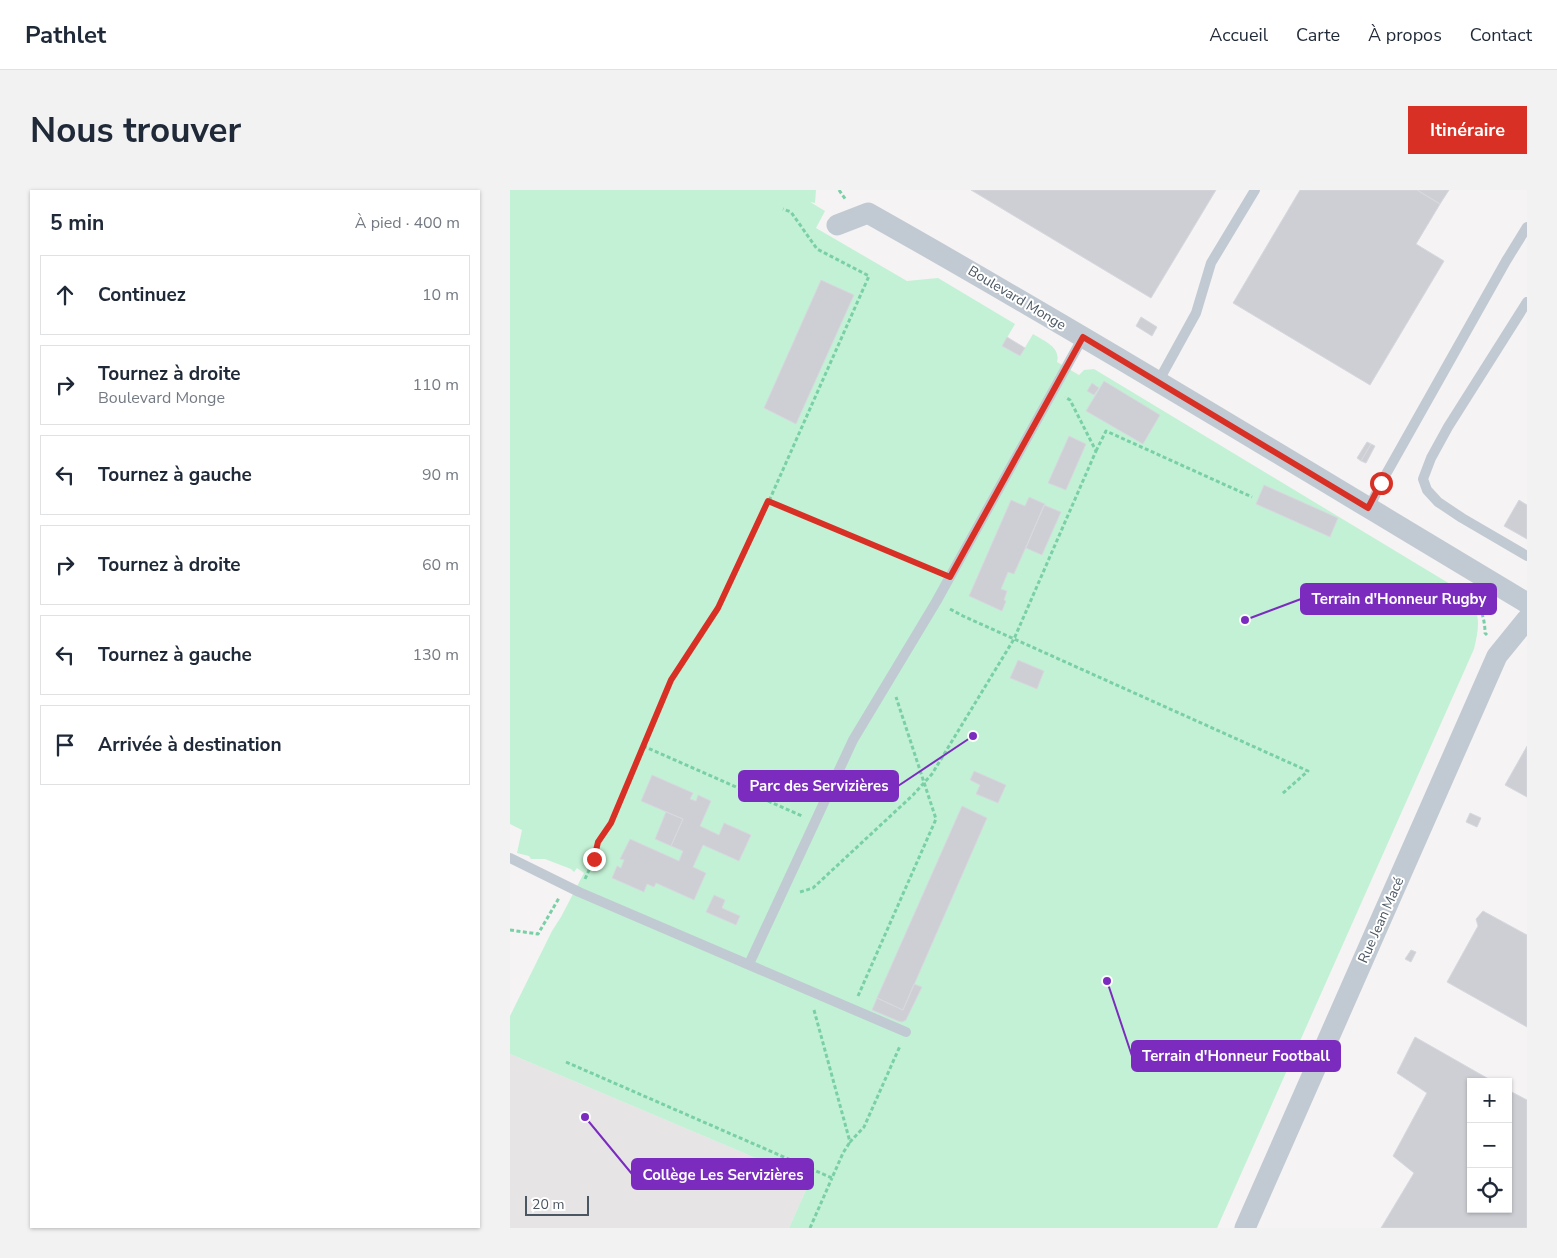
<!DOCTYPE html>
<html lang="fr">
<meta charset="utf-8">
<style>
:root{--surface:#fff;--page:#f2f2f3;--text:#1f2937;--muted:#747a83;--line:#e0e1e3;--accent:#d93025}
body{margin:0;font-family:"Nunito Sans",sans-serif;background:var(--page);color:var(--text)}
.controls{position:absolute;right:15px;bottom:15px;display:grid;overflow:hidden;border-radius:0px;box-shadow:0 1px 4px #0004}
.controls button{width:45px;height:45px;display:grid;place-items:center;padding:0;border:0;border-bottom:1px solid var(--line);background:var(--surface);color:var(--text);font:25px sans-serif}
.scale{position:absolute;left:15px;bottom:12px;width:64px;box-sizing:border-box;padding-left:5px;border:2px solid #4a5661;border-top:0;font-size:14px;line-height:18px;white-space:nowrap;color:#4a5661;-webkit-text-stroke:4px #fff;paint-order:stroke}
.stop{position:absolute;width:15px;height:15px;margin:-11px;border:4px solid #d93025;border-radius:50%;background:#fff}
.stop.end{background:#d93025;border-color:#fff;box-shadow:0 1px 5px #0008}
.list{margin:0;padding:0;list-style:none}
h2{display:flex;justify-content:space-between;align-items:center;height:65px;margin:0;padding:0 20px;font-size:21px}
h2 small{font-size:16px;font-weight:400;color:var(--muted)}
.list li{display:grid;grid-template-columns:32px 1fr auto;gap:15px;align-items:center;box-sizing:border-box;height:80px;margin:0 10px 10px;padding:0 10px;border:1px solid var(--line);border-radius:0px}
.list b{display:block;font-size:19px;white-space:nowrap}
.list p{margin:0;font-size:16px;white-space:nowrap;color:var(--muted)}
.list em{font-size:16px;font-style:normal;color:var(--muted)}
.icon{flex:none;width:28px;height:28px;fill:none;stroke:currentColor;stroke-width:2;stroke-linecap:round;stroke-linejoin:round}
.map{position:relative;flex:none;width:1017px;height:1038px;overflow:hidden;border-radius:0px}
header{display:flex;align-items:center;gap:30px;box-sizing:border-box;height:70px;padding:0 25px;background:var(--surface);border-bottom:1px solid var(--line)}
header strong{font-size:24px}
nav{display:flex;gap:28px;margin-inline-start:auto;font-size:18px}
.intro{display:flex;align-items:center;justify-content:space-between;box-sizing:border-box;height:120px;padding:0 30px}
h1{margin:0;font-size:35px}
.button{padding:12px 22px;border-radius:0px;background:var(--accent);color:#fff;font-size:18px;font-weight:700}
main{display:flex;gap:30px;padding:0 30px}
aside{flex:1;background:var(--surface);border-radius:0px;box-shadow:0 1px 4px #0004}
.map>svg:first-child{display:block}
</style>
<header>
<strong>Pathlet</strong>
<nav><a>Accueil</a><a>Carte</a><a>À propos</a><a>Contact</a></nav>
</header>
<div class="intro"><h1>Nous trouver</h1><a class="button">Itinéraire</a></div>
<main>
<aside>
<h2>5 min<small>À pied · 400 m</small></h2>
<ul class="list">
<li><svg class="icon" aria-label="ahead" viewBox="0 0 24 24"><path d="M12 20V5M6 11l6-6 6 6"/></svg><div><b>Continuez</b></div><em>10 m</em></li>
<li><svg class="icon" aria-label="right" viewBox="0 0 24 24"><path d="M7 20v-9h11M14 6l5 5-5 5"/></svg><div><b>Tournez à droite</b><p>Boulevard Monge</p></div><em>110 m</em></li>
<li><svg class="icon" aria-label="left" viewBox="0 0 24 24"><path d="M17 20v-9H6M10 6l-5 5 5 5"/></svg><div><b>Tournez à gauche</b></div><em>90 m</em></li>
<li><svg class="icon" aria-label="right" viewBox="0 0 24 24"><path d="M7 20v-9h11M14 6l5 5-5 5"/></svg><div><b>Tournez à droite</b></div><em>60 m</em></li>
<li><svg class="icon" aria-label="left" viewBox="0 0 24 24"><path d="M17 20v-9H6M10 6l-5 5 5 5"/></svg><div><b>Tournez à gauche</b></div><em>130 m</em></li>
<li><svg class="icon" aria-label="arrive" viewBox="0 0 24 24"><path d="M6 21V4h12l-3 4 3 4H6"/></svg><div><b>Arrivée à destination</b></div></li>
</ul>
</aside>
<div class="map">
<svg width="1017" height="1038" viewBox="0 0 1017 1038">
<rect width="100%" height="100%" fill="#f5f3f3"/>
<!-- education -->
<path fill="#e6e4e5" d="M0,864L300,991L279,1038H0Z"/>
<!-- green -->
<path fill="#c3f1d5" d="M0,0H306L305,13L300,12L315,21L306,38L397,91L428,88L505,134L492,156L510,166L523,144C534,151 551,157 547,172L569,185L574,180L584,179L950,400C972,418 970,434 964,459L707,1038H279L300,991L0,864V826L42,741L51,727L74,683L67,678L64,682L61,679L35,669H21L19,666L7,663L12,640L0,634Z"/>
<!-- building -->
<path fill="#cdcfd5" stroke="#d7d9de" d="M461,0H706L641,108Z
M790,0H907L930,14L906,54L934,71L860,195L723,113Z
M907,0H939L930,14Z
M311,90L344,105L286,234L254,218Z
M631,127L647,137L642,146L626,136Z
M497,147L515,158L510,166L492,156Z
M594,191L650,225L633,254L576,221Z
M582,193L589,198L584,205L577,201Z
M559,246L576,254L556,300L538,293Z
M857,252L861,254L851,271L847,268Z
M861,254L865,256L856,273L851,271Z
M754,295L828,328L820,347L746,314Z
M519,307L535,314L504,384L498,382L491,399L497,401L494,410L496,411L492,421L459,406L501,310L515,316Z
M1009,310L1017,315V349L994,336Z
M534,315L551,322L532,365L516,358Z
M508,470L534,481L527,499L500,488Z
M1017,556V607L995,595Z
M464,581L496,595L488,613L466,604L470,595L460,590Z
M142,585L183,603L180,609L186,611L188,605L201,611L190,636L209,645L214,633L241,645L229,671L193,655L183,677L196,683L184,710L146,693L144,697L137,694L134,702L102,688L107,676L111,678L114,670L110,669L120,649L169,671L173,661L161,656L173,629L131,611Z
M452,616L477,628L393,820L367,808Z
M156,622L173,629L161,656L145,649Z
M960,623L971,628L967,637L956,632Z
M204,705L215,710L212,718L230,726L226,735L196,722Z
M973,721L1017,745V837L937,792L968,736L966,729Z
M901,760L906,762L901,772L895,769Z
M404,794L412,797L396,830L392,832L388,831L362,820L367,808L393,820Z
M905,847L984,892H961V1019H998V900L1017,910V1038H871L904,983L883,966L917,903L887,883Z"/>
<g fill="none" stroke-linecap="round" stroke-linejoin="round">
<!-- path -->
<path stroke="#7ad0a6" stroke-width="3" stroke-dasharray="4 2.5" stroke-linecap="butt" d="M329,0L336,10
M586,261L596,241L742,307
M259,311L426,381
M963,406C971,418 975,429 975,443L977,445
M440,419L453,426L798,581L772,604
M133,556L292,626
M75,689L84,669L88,652L101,633L161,491L208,418L259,311L359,86L307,59L281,22L273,19
M290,702L303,698L403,605L422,584L504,449L586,261L560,210L555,207
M0,740L28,744L49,708
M348,806L426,629L386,507
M304,820L340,952L354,937L390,856
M56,872L322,988L333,963L340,952
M300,1038L322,988"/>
<!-- service -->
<path stroke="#c1cad2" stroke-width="10" d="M1017,112L938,237L921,268L913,289L917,300L928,312L952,328L1017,366
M648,192L686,123L701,73L745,0
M859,318L871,293L996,71L1017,37
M0,668L69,702L396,842
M239,774L343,550L426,412L573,147"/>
<!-- minor -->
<path stroke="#c1cad2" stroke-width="21" d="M327,35L358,23C580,148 798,282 1017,413
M735,1038L987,466L1017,429"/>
</g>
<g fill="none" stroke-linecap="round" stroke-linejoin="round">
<!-- route -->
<path stroke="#d93025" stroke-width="6" d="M84,669L88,652L101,633L161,490L208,418L258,311L440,387L573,147L858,318L871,293"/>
</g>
<g text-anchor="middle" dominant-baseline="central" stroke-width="4" stroke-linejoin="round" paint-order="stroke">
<!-- street labels -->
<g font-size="14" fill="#4a5661" stroke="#fff">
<text transform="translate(507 108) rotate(31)">Boulevard Monge</text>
<text transform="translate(871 730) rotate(-66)">Rue Jean Macé</text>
</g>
</g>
<!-- callouts -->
<path fill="none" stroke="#7b2cbf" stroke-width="2" d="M735 430L791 409M463 546L388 596M597 791L622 866M75 927L122 984"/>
<g fill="#7b2cbf" stroke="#fff" stroke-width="2">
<circle cx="735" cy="430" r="5"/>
<circle cx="463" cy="546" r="5"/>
<circle cx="597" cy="791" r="5"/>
<circle cx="75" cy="927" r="5"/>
</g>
<g fill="#7b2cbf" stroke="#7b2cbf" stroke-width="2">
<rect x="791" y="394" width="195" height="30" rx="5"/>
<rect x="229" y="581" width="159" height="30" rx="5"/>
<rect x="622" y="851" width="208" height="30" rx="5"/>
<rect x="122" y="969" width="181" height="30" rx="5"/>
</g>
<g font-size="15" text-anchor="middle" font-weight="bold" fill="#fff">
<text x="889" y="414">Terrain d'Honneur Rugby</text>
<text x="309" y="601">Parc des Servizières</text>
<text x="726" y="871">Terrain d'Honneur Football</text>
<text x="213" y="990">Collège Les Servizières</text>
</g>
</svg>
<div class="controls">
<button>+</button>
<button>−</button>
<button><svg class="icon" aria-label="locate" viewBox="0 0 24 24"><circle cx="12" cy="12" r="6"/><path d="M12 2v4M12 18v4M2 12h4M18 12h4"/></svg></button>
</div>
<div class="scale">20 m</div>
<div class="stop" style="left:871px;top:293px"></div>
<div class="stop end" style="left:84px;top:669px"></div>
</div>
</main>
